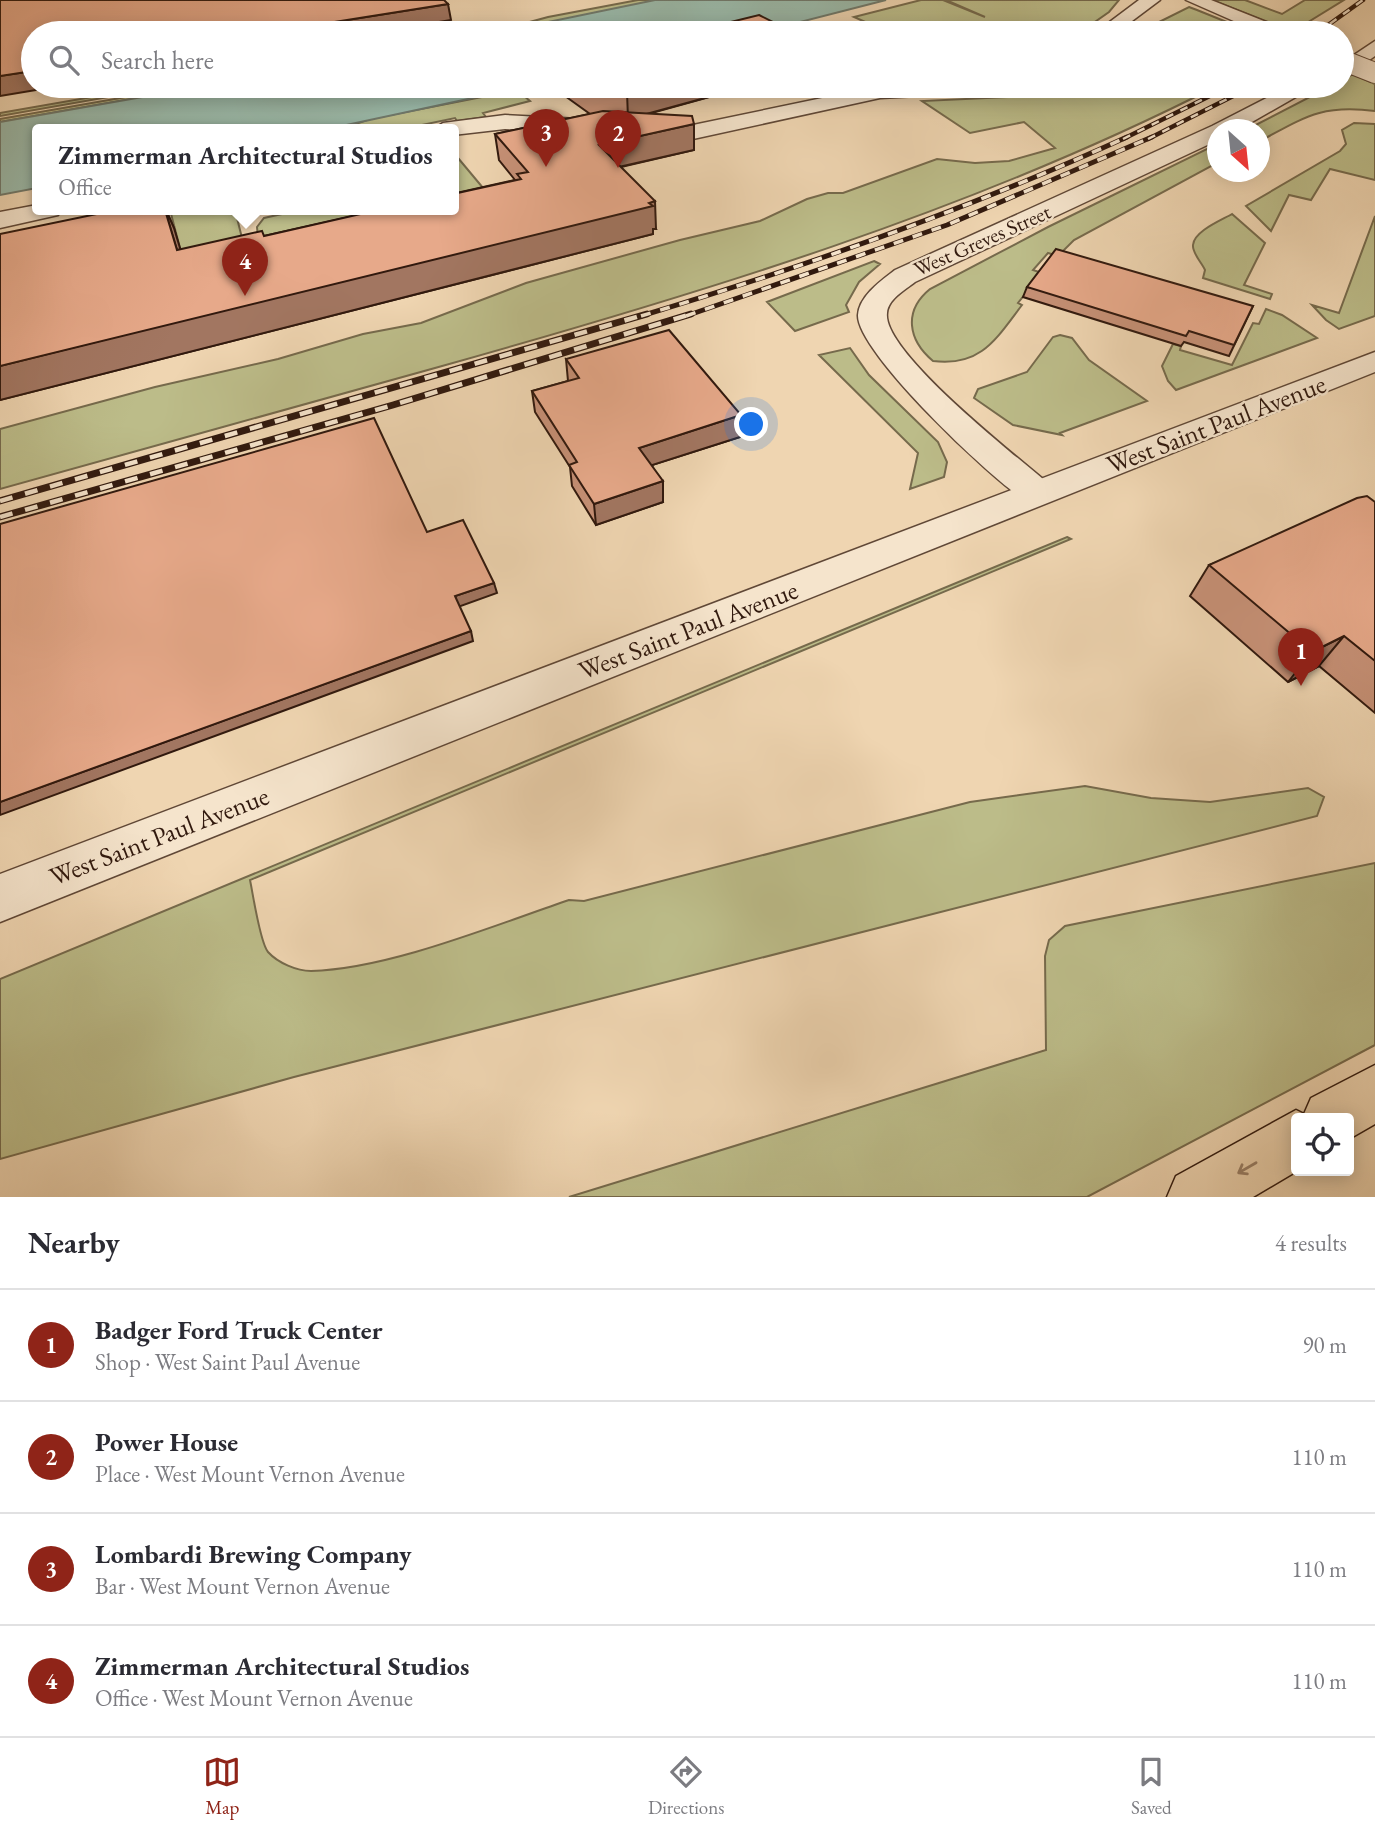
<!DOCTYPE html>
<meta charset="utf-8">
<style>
:root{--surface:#fff;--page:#f2f2f3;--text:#2b2b33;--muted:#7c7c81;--line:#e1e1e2;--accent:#8f2418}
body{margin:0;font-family:"EB Garamond",serif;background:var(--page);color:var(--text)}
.controls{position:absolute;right:21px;bottom:21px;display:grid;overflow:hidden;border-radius:7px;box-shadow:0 4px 18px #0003}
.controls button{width:63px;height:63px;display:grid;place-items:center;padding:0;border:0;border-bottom:2px solid var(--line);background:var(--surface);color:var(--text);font:35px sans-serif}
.compass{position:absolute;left:1207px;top:119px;width:63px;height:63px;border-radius:50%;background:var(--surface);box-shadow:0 4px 18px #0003;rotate:153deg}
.you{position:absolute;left:752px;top:425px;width:24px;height:24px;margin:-18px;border:5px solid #fff;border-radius:50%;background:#1a73e8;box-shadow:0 0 0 10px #1a73e833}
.badge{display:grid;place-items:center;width:46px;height:46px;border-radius:50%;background:var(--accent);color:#fff;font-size:23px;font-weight:700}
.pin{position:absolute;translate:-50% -58px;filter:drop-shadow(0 2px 4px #0008)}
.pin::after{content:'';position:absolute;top:37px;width:24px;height:21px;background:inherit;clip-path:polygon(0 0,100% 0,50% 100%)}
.popup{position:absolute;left:32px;top:124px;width:427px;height:91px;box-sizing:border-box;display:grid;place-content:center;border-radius:7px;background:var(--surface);filter:drop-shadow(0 2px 5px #0005);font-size:23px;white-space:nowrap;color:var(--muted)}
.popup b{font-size:26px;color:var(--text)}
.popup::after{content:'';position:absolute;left:50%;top:100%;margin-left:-14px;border:14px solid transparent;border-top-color:var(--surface)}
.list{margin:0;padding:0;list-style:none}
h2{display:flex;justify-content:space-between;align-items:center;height:91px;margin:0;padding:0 28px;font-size:30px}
h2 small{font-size:23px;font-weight:400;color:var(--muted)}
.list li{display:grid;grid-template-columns:46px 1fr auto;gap:21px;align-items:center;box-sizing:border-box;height:112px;padding:0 28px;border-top:2px solid var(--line)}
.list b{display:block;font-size:26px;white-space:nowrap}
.list p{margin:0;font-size:23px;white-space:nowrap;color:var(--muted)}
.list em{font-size:23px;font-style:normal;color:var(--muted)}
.icon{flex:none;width:38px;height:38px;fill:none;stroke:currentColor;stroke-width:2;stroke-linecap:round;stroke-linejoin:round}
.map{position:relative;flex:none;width:1375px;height:1197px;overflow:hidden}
.search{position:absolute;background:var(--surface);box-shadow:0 4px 18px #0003;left:21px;right:21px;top:21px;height:77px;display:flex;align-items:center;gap:18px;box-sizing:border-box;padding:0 24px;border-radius:38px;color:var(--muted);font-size:26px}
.sheet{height:539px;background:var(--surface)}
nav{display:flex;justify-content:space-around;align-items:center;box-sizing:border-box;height:98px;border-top:2px solid var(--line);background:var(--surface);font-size:19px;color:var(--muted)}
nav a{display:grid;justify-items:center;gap:4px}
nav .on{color:var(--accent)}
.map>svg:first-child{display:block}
</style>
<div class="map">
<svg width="1375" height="1197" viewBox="0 0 1375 1197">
<rect width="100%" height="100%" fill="#efd5b1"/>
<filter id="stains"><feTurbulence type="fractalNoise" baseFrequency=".00286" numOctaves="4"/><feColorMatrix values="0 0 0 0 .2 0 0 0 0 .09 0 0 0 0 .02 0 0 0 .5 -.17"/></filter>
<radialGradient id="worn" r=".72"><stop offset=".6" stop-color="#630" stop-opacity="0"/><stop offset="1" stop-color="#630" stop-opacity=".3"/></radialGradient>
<!-- green -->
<path fill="#bcbc89" stroke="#766a4c" stroke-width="2" d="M638,0H662L506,33H489L548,17Z
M921,0H943L985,17L946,0H1119L1109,12L1079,33H890L854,17Z
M1212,0H1245L1282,14L1305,0H1344L1292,32Z
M1189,7L1197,10L1254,33H1137Z
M1353,74L1375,84V111C1322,104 1305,117 1260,141V130H1246L1331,86H1342V80Z
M155,86H171L0,116V113Z
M189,86H205L0,122V119Z
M1051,86H1217C970,212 702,293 435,368C290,408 145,449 0,489V429L155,387L278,359L363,334L421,323L526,283L680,240L760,221L807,199L828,193H843L937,159L975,163L1009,161L1055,148L1024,122L970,133L922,101L1008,97Z
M517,90L530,101L483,113L486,117L457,121L455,118L398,130H338L370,119Z
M1354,123L1375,124V180L1330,169L1311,200L1289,195L1271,231L1246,206L1340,151L1346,144L1342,130Z
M1217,144V163L1074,240L1058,256L1048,253L1033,270L1042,273L1018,303L1022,305C996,339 981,367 933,361C908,340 903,311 930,289L1048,227Z
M453,152L499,207L258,238L257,227L264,218L300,210H453Z
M170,210H235L242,238L185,267Z
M1232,214L1265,243L1244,285L1272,294L1270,299L1203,278L1205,270C1202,263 1192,253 1193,245C1194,231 1222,220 1232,214Z
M1375,216V316L1339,329L1326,320L1312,305L1339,313Z
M874,261L880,264L859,282L846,305L849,312L795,331L767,302Z
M1266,309L1282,315L1317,338L1176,390L1168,381L1162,366L1173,344L1181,346L1180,350L1232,365L1253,323L1259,324Z
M1060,335L1072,338L1089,360L1147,401L1060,433L1062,435L1013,425L974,398L978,389L1027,372L1053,337Z
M850,348L869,375L938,442L947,462L944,477L910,489L918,453L819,355Z
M1067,537L1071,539L250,880C253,894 260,943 268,952C278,963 297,971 311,971C389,969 495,925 569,900L584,901L970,802L1085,786L1151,798L1210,802L1308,788L1324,797L1317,816L294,1077L0,1159V979Z
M1375,863V1045L1087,1197H569L1046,1050L1045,956L1049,940L1065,926Z"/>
<!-- water -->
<path fill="#9ab9a9" stroke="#70796b" stroke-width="2" d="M655,0H886L757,33H495Z
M205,86H529L323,130H37V188L0,195V122Z"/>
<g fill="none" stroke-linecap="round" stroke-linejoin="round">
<defs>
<path id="minor" d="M1139,0H1160L1116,33H1095Z
M1375,41V56L1365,63H1351L1348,59Z
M880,86H1005L995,92L880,98L693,139L505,129L453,135V130H432L443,123L505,115L693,125Z
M1290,86H1315L1238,130H1218V140L915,282C905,290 888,299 887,313C882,352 1019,458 1050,485L1055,493L1050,501C1041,504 1033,506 1025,500C992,480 856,351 858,315C859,296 882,280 895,270L1212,126Z
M37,205V210H61L58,215L0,228V212Z"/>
<path id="tertiary" d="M1186,0H1211L1284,29L1286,33H1261Z
M1375,352V372L0,922V874Z"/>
<path id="motorway" d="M1375,1065V1124L1349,1139V1118H1296L1297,1171L1253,1197H1167L1176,1176L1296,1110L1304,1114L1311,1098Z"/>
</defs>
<!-- minor casing -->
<use href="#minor" stroke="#604837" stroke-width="3"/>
<!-- tertiary casing -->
<use href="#tertiary" stroke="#604837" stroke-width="3"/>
<!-- motorway casing -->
<use href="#motorway" stroke="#31190e" stroke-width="3"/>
<!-- minor -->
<use href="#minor" fill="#f5e4cc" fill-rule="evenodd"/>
<!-- tertiary -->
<use href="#tertiary" fill="#f5e4cc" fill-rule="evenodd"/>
<!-- motorway -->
<use href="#motorway" fill="#efd5b1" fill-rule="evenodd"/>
<defs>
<path id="rail-far2" d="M1317,33L1363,0
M1123,139L1230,86
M1148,139L1253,86"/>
<path id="rail-far1" d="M641,316C807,266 969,209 1127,137
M686,316L947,225L1152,137"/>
<path id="rail" d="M0,501L647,314
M0,517L393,405L691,314"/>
</defs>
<!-- rail-far2 casing -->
<use href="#rail-far2" stroke="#31190e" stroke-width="4.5"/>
<!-- rail-far1 casing -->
<use href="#rail-far1" stroke="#31190e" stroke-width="5"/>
<!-- rail casing -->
<use href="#rail" stroke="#31190e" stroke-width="7"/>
<!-- rail-far2 -->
<use href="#rail-far2" stroke="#f5e4cc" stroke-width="2.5" stroke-dasharray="8" stroke-linecap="butt"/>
<!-- rail-far1 -->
<use href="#rail-far1" stroke="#f5e4cc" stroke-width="3.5" stroke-dasharray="10" stroke-linecap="butt"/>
<!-- rail -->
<use href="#rail" stroke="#f5e4cc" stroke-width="4.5" stroke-dasharray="13" stroke-linecap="butt"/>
<defs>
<path id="tertiary-bridge" d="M1342,60L1375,73"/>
</defs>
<!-- tertiary-bridge casing -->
<use href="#tertiary-bridge" stroke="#604837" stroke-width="22" stroke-linecap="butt"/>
<!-- tertiary-bridge -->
<use href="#tertiary-bridge" stroke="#f5e4cc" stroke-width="20"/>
</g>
<!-- wall -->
<path fill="#c79177" stroke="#31190e" stroke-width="2" d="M557,86H749L648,114L694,124V150L621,167L656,229H653V234L0,400L116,210H166L174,228L180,250L264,236L515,180L499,160L495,134L590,114L558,91Z
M1027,287L1253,306L1229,356L1184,342L1181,346L1023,297Z
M566,359L741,415L740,437L652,465L663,502L596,525L572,486L570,467L535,412L532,391L568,381Z
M1375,502V713L1319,666L1288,682L1190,596L1209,565Z"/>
<!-- shaded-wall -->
<path fill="#a27661" stroke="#31190e" stroke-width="2" d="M448,4L451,20L373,33H265Z
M33,71V86H60L0,96V76Z
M652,86H749L628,119L627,92Z
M694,124V150L601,171L599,145Z
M655,201L656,229H653V234L0,400V366Z
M165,210H166L174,228L189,278L177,250Z
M741,415L740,437L640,469L639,448Z
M663,481V502L596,525L594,504Z
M494,583L497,593L458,607L455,596Z
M471,631L473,641L0,815V802Z
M1344,636L1319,666L1288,682L1312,652Z"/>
<!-- building -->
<path fill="#e7a98a" stroke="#31190e" stroke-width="2" d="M0,0H444L448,4L265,33H33V71L0,76Z
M759,15L795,33H686Z
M586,86H652L627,92L593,91Z
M603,111L692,116L694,124L599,145L655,201L649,203L653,206L0,366V234L116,210H165L177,250L262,231L264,236L378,210H453V194L521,179L517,174L528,172L495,134Z
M1056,249L1253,306L1234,345L1189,331L1186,336L1027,287Z
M669,330L741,415L639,448L663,481L594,504L569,465L577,462L532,391L579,378L566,359Z
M374,418L427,532L463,520L494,583L455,596L471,631L0,802V524Z
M1367,496L1375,502V661L1344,636L1312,652L1209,565L1357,498Z"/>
<!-- one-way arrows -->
<defs><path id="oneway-shaft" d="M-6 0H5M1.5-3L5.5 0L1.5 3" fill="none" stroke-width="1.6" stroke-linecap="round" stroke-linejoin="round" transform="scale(1.75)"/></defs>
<use stroke="#9a8068" href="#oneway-shaft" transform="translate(1247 1168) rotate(150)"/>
<g text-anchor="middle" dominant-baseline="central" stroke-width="5" stroke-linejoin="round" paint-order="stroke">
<!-- far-street labels -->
<g font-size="21" fill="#31190e" stroke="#f5e4cc">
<text transform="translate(982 240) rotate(-24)">West Greves Street</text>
</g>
<!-- street labels -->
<g font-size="26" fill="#31190e" stroke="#f5e4cc">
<text transform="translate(1216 424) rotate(-21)">West Saint Paul Avenue</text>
<text transform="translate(688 630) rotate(-21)">West Saint Paul Avenue</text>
<text transform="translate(159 836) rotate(-21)">West Saint Paul Avenue</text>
</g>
</g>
<rect width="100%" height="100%" filter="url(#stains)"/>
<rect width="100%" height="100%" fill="url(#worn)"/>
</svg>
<div class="controls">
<button><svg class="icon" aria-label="locate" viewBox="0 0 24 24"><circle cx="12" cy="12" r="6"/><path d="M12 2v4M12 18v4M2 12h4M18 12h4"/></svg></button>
</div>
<svg class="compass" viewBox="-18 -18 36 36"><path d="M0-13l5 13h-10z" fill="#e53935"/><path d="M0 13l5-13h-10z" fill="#7c7c81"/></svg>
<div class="you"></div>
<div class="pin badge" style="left:1301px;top:686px">1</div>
<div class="pin badge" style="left:618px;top:168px">2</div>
<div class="pin badge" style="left:546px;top:167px">3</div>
<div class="pin badge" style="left:245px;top:296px">4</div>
<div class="popup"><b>Zimmerman Architectural Studios</b>Office</div>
<div class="search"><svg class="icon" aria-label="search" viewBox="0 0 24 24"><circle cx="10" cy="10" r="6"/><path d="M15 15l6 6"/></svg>Search here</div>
</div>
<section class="sheet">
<h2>Nearby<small>4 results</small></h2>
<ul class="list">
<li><span class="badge">1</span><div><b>Badger Ford Truck Center</b><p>Shop · West Saint Paul Avenue</p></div><em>90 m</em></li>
<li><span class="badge">2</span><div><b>Power House</b><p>Place · West Mount Vernon Avenue</p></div><em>110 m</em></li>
<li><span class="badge">3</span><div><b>Lombardi Brewing Company</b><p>Bar · West Mount Vernon Avenue</p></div><em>110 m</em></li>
<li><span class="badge">4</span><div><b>Zimmerman Architectural Studios</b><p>Office · West Mount Vernon Avenue</p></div><em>110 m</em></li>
</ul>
</section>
<nav>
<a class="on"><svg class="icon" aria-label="map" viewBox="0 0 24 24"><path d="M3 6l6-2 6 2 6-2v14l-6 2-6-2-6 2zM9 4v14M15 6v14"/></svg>Map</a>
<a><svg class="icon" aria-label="directions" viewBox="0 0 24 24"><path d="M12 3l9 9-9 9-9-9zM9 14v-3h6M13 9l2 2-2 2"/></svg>Directions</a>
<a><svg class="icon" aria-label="saved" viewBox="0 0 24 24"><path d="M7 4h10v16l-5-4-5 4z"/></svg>Saved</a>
</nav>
